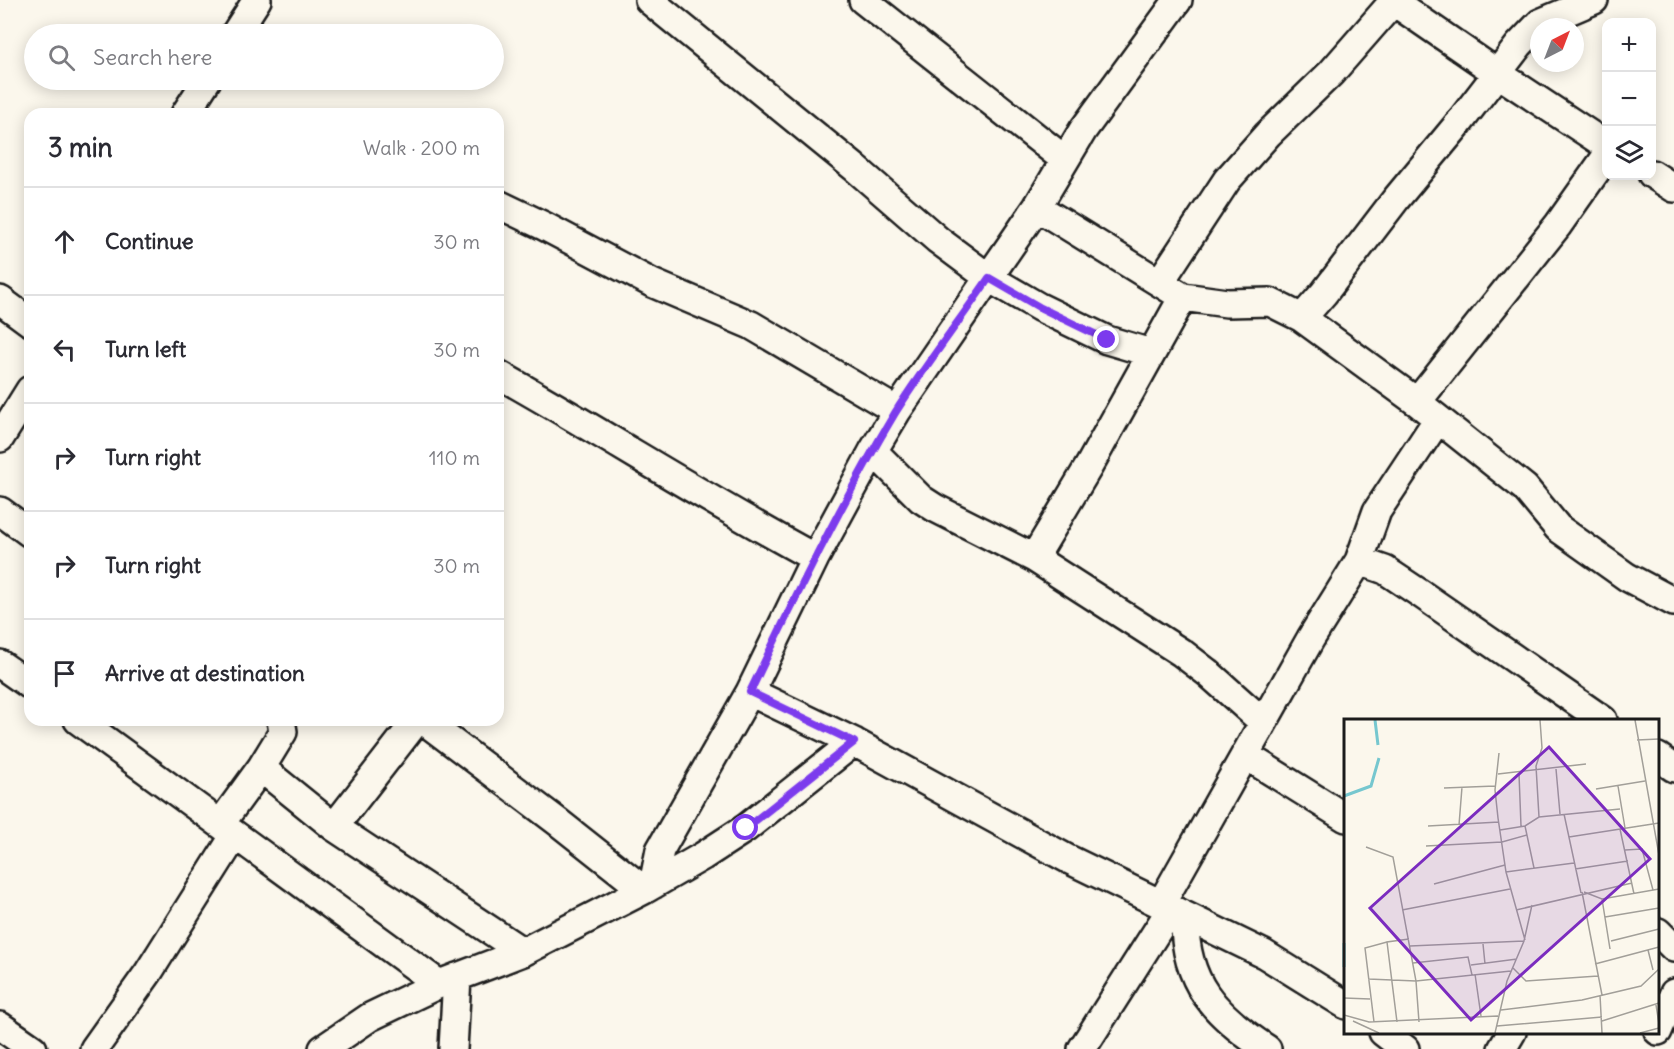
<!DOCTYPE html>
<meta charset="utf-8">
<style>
:root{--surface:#fff;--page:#f2f2f3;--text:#2b2b33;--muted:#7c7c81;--line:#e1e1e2}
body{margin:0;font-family:Delius,sans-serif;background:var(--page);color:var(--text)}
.controls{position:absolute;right:18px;top:18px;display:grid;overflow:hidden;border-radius:12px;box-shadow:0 3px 15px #0003}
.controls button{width:54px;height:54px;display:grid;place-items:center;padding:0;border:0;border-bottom:2px solid var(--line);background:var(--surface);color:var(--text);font:30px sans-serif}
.compass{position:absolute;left:1530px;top:18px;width:54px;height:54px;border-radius:50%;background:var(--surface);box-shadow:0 3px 15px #0003;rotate:42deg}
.stop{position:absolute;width:18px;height:18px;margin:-14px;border:4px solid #7c3aed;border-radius:50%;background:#fff}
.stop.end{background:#7c3aed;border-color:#fff;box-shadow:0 2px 6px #0008}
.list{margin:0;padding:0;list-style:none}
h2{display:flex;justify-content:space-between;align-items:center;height:78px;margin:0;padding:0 24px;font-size:26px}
h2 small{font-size:20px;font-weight:400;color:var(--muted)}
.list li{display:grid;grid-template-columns:39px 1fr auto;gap:18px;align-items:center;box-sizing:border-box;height:108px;padding:0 24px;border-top:2px solid var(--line)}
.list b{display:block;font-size:22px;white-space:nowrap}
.list em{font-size:20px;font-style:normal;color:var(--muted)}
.icon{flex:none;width:33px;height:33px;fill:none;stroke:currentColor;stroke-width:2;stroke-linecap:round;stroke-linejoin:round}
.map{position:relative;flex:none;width:1674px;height:1049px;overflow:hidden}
.search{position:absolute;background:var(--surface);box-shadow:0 3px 15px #0003;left:24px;top:24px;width:480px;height:66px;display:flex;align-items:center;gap:15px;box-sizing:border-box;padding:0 21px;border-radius:33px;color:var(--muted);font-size:22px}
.panel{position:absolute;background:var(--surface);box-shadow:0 3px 15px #0003;left:24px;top:108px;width:480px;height:618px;border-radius:18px}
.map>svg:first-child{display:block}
</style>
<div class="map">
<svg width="1674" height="1049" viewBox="0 0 1674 1049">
<rect width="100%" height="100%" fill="#fbf7ec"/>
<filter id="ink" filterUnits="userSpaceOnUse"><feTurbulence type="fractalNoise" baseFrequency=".0167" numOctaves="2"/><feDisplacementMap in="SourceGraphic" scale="12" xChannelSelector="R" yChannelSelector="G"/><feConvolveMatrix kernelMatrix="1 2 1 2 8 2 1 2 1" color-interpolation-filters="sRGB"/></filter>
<g filter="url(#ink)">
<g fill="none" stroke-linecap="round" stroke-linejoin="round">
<defs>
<path id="street" d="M649,0L854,167L938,240L989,278L1039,307L1107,340L1151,353
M863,0L1065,160
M1391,0L1497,73L1606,145
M235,34L257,0
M185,114L207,80
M1652,174L1674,188
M498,204L544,226L652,283L751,325L897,411
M1037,207L1183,297L1227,303L1270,302L1302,318L1417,402L1525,488L1558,528L1627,577L1674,602
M1160,282L1227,180L1268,134L1331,73L1393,2
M0,300L30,322
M1302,318L1324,293L1396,199L1459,123L1519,45L1540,23L1594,0
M498,374C605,434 707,500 815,558
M1417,402L1558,225L1606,157
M0,438L30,390
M873,451L921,499L935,508L1034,558L1182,653L1208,673L1263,722
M0,511L30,533
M1034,558L1089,466L1183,297
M1359,561L1385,570L1421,594L1603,720
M0,664L30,685
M750,692L854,742L1068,859L1264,954L1346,1005
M78,720L439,984
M423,720L558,822L644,890
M1245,755L1346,818
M1658,757L1674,768
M261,768L334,827L523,952
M221,823L261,768L283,732L281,720
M334,827L417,720
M653,885L660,850L750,692L815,558L873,451L897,411L1037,207L1083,130L1178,0
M1161,904L1311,638L1359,561L1377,511L1438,419
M1185,916C1183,982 1215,1015 1267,1049
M1658,932L1674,948
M0,1026L33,1049
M1658,1031L1674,993
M1383,1032L1405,1049
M94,1049L148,973L235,835
M323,1049L370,1017L439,984L523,952L644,890L703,856L746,828L854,742
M453,1049L457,977
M1082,1049L1171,909
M1502,1049L1512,1032"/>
</defs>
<!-- street casing -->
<use href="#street" stroke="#1c1c1c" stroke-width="32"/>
<!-- street -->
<use href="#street" stroke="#fbf7ec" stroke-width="27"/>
</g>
</g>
<g fill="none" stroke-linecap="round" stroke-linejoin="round" filter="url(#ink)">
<!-- route -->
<path stroke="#7c3aed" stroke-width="8" d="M746,828L854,742L750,692C795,598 841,503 895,413C924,367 958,323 989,278L1039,307L1107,340"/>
</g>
<!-- overview -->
<g transform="translate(1344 719)">
<rect width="315" height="315" fill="#fbf7ec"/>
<path fill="none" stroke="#76c7cf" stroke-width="3" d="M31,1L34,26M0,77L27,67L35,39M0,224V248"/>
<path fill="none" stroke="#a29f99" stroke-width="1.5" d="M291,1L315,136M293,21L315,20M155,34L151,71L154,99L162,153L181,221M212,50L216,95M154,55L242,45M175,55L177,107M274,67L281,109M100,69L151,67M252,70L301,62M220,95L237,174M195,98L192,47L198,29L196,1M115,106L118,68M84,107L155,103M181,107L190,149M276,110L290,175M156,111L181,107L195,98L276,90M225,118L315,104M82,127L158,123L183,116M22,128L49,138L72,262L75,303M281,131L298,130L309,171M231,150L284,142M162,153L230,144M90,165L161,146M238,173L258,276M240,173L258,180L315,170M258,180L266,230M58,191L166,170M172,191L288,164M261,198L315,189M267,222L315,210M139,225L141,245M66,227L180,222M304,231L309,251M69,244L124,238L128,256M251,245L315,228M127,246L173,240M169,249L182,262L254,257M131,255L137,297M24,260L72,262L167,252M256,276L258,314M0,279L26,280M312,286L315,305M157,291L238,281L297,267L315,250M0,296L25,303L154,297M9,302L35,314M258,302L315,284M30,303L21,229L43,223M53,303L43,223L65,220M153,307L258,298M151,314L163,262L180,222L188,186M296,314L315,309"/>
<path fill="#7b2cbf" fill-opacity="0.15" stroke="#7b2cbf" stroke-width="3" d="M205,28L306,140L127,301L26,189Z"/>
<rect width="315" height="315" fill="none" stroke="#1c1c1c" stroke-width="3"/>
</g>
</svg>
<div class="controls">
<button>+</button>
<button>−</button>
<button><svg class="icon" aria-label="layers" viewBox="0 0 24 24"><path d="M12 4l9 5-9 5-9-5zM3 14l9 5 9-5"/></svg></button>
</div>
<svg class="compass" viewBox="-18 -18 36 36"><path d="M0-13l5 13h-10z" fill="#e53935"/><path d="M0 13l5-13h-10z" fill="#7c7c81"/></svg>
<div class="stop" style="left:746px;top:828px"></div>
<div class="stop end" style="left:1107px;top:340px"></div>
<div class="search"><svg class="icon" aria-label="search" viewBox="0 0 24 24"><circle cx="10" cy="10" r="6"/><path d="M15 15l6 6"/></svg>Search here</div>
<section class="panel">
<h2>3 min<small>Walk · 200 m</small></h2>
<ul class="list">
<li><svg class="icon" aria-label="ahead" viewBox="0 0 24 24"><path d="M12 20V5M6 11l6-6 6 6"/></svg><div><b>Continue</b></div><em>30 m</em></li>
<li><svg class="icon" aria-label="left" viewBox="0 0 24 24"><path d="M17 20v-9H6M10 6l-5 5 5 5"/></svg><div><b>Turn left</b></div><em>30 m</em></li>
<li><svg class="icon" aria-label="right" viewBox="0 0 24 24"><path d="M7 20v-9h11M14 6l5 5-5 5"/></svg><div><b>Turn right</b></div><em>110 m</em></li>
<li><svg class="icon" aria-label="right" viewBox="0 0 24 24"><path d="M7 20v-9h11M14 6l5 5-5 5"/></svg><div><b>Turn right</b></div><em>30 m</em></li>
<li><svg class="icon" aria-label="arrive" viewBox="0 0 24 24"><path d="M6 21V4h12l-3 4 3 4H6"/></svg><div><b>Arrive at destination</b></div></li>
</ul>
</section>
</div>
